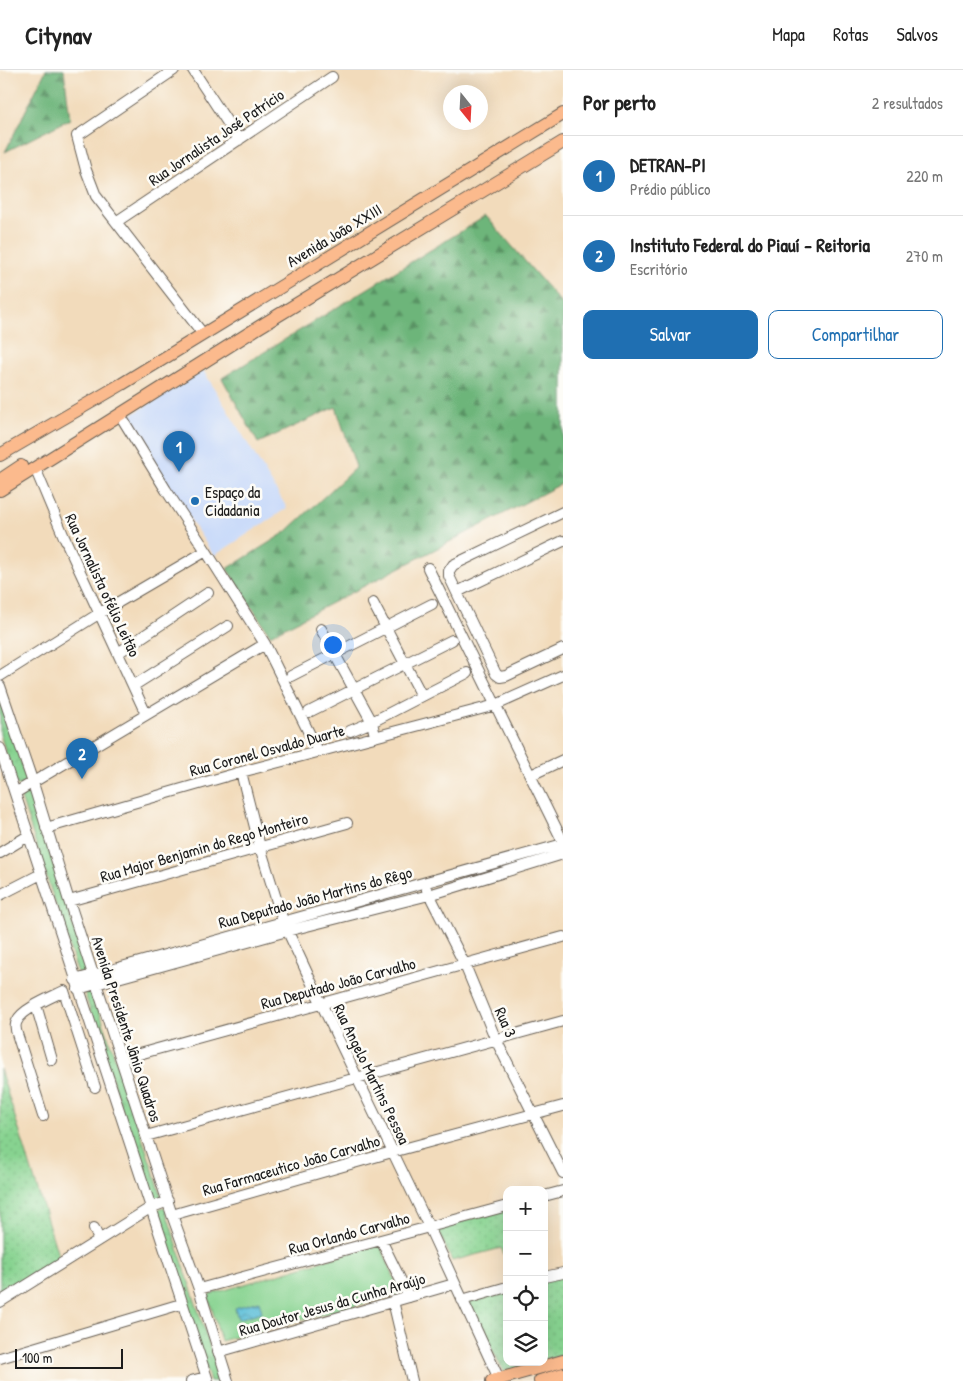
<!DOCTYPE html>
<html lang="pt">
<meta charset="utf-8">
<style>
:root{--surface:#fff;--page:#f6f6f6;--text:#222;--muted:#767676;--line:#e0e0e0;--accent:#1f6fb2}
body{margin:0;font-family:"Patrick Hand",sans-serif;background:var(--page);color:var(--text)}
.controls{position:absolute;right:15px;bottom:15px;display:grid;overflow:hidden;border-radius:10px;box-shadow:0 5px 20px #0002}
.controls button{width:45px;height:45px;display:grid;place-items:center;padding:0;border:0;border-bottom:1px solid var(--line);background:var(--surface);color:var(--text);font:25px sans-serif}
.compass{position:absolute;left:443px;top:15px;width:45px;height:45px;border-radius:50%;background:var(--surface);box-shadow:0 5px 20px #0002;rotate:162deg}
.scale{position:absolute;left:15px;bottom:12px;width:108px;box-sizing:border-box;padding-left:5px;border:2px solid #1c1c1c;border-top:0;font-size:14px;line-height:18px;white-space:nowrap;color:#1c1c1c;-webkit-text-stroke:4px #fdfcf7;paint-order:stroke}
.you{position:absolute;left:332px;top:574px;width:18px;height:18px;margin:-12px;border:4px solid #fff;border-radius:50%;background:#1a73e8;box-shadow:0 0 0 8px #1a73e833}
.badge{display:grid;place-items:center;width:32px;height:32px;border-radius:50%;background:var(--accent);color:#fff;font-size:16px;font-weight:700}
.pin{position:absolute;translate:-50% -41px;filter:drop-shadow(0 1px 2px #0008)}
.pin::after{content:'';position:absolute;top:26px;width:18px;height:15px;background:inherit;clip-path:polygon(0 0,100% 0,50% 100%)}
.list{margin:0;padding:0;list-style:none}
h2{display:flex;justify-content:space-between;align-items:center;height:65px;margin:0;padding:0 20px;font-size:21px}
h2 small{font-size:16px;font-weight:400;color:var(--muted)}
.list li{display:grid;grid-template-columns:32px 1fr auto;gap:15px;align-items:center;box-sizing:border-box;height:80px;padding:0 20px;border-top:1px solid var(--line)}
.list b{display:block;font-size:19px;white-space:nowrap}
.list p{margin:0;font-size:16px;white-space:nowrap;color:var(--muted)}
.list em{font-size:16px;font-style:normal;color:var(--muted)}
.actions{display:flex;gap:10px;padding:15px 20px}
.actions a{flex:1;padding:11px 0;border:1px solid var(--accent);border-radius:10px;text-align:center;font-size:18px;color:var(--accent)}
.actions .main{background:var(--accent);color:#fff}
.icon{flex:none;width:28px;height:28px;fill:none;stroke:currentColor;stroke-width:2;stroke-linecap:round;stroke-linejoin:round}
.map{position:relative;flex:none;width:563px;height:1311px;overflow:hidden}
header{display:flex;align-items:center;gap:30px;box-sizing:border-box;height:70px;padding:0 25px;background:var(--surface);border-bottom:1px solid var(--line)}
header strong{font-size:24px}
nav{display:flex;gap:28px;margin-inline-start:auto;font-size:18px}
main{display:flex}
aside{flex:1;background:var(--surface)}
.map>svg:first-child{display:block}
</style>
<header>
<strong>Citynav</strong>
<nav><a>Mapa</a><a>Rotas</a><a>Salvos</a></nav>
</header>
<main>
<div class="map">
<svg width="563" height="1311" viewBox="0 0 563 1311">
<defs>
<pattern id="grass-dots" width="8" height="8" patternUnits="userSpaceOnUse" patternTransform="scale(1.25)"><rect width="8" height="8" fill="#87d390"/><path d="M2 2h.1M6 6h.1" fill="none" stroke="#74b57c" stroke-width="1.8" stroke-linecap="round"/></pattern>
<pattern id="forest-firs" width="22" height="20" patternUnits="userSpaceOnUse" patternTransform="scale(1.25)"><rect width="22" height="20" fill="#6db57a"/><path d="M5 1l3.5 6h-7zM16 11l3.5 6h-7z" fill="#599263"/></pattern>
<pattern id="park-crowns" width="20" height="18" patternUnits="userSpaceOnUse" patternTransform="scale(1.25)"><rect width="20" height="18" fill="#87d390"/><path d="M2 6a3 3 0 1 1 6 0M12 15a3 3 0 1 1 6 0" fill="none" stroke="#74b57c"/></pattern>
<pattern id="water-waves" width="16" height="10" patternUnits="userSpaceOnUse" patternTransform="scale(1.25)"><rect width="16" height="10" fill="#5abed8"/><path d="M0 5q4-4 8 0t8 0" fill="none" stroke="#4a9aae"/></pattern>
</defs>
<rect width="100%" height="100%" fill="#fdfcf7"/>
<filter id="ink" filterUnits="userSpaceOnUse"><feTurbulence type="fractalNoise" baseFrequency=".02" numOctaves="2"/><feDisplacementMap in="SourceGraphic" scale="10" xChannelSelector="R" yChannelSelector="G"/><feConvolveMatrix kernelMatrix="1 2 1 2 8 2 1 2 1" color-interpolation-filters="sRGB"/></filter>
<filter id="wash" filterUnits="userSpaceOnUse"><feTurbulence type="fractalNoise" baseFrequency=".0096" numOctaves="4" result="noise"/><feDisplacementMap in="SourceGraphic" scale="20" xChannelSelector="R" yChannelSelector="G"/><feGaussianBlur stdDeviation="1.12" result="paint"/><feColorMatrix in="noise" values="0 0 0 0 0 0 0 0 0 0 0 0 0 0 0 0 0 1.4 0 .05"/><feComposite in="paint" operator="in"/></filter>
<g filter="url(#wash)">
<rect width="100%" height="100%" fill="#f2dbbb"/>
<!-- built -->
<path fill="#cbdbf9" d="M203,300L287,438L214,486L125,349Z"/>
<!-- grass -->
<path fill="url(#grass-dots)" stroke="#527856" d="M0,999L59,1188L0,1225Z
M507,1139V1190L501,1178L452,1191L437,1158Z
M563,1206V1285L544,1290V1211Z
M507,1221V1292H537L504,1302L467,1231Z"/>
<!-- forest -->
<path fill="url(#forest-firs)" stroke="#44684b" d="M46,0H64L70,49L5,82Z
M486,146L563,235V413L270,565L227,499L286,462L356,397L336,337L258,373L222,308Z"/>
<!-- park -->
<path fill="url(#park-crowns)" stroke="#527856" d="M0,628L27,711L20,716L16,714L0,664Z
M27,721L31,725L88,901L78,904L21,728L23,723Z
M92,919L162,1127L160,1131L155,1132L151,1131L84,921Z
M165,1138L221,1311H210L155,1140Z"/>
<!-- garden -->
<path fill="#87d390" stroke="#527856" d="M380,1174L401,1224L221,1271L208,1225Z"/>
<!-- water -->
<path fill="url(#water-waves)" stroke="#3b6d7a" d="M259,1231L262,1242L238,1249L235,1238Z"/>
</g>
<g filter="url(#ink)">
<g fill="none" stroke-linecap="round" stroke-linejoin="round">
<defs>
<path id="minor" d="M174,0L77,66L86,100L96,126L203,264
M193,0L239,70
M116,152L332,7
M120,345L166,420L206,481L265,574L318,681
M35,398L64,467L146,644
M563,442L453,495L449,501V506L496,604L500,607L506,606L563,579
M428,498L563,772
M457,522L563,471
M373,533L422,626
M321,559L372,652L375,666
M118,583L208,523
M0,606L100,543L206,481
M291,606L432,534
M0,616L33,713L69,831L172,1145L199,1219L228,1311
M133,616L228,556
M309,642L452,570
M350,661L372,652L467,603
M0,678L208,1311
M241,702L260,777L283,851L321,933L429,1157L500,1311
M531,705L563,690
M15,723L265,574
M46,758L241,702L496,635L563,605
M0,783L28,766
M427,820L465,895L496,970L563,1103
M0,825L41,804
M69,831L347,753
M75,910L563,774
M78,919L287,861L429,825L563,784
M36,935L52,990
M121,989L563,867
M43,1046L18,967C16,962 14,956 17,951C22,939 52,927 64,921L95,1017
M146,1066L563,951
M544,1126L563,1121
M172,1145L392,1082L563,1036
M94,1158L99,1170
M381,1170L409,1227
M544,1207L563,1203
M199,1219L507,1136
M462,1230L507,1217
M393,1231L412,1311
M0,1232L150,1138L168,1131
M218,1282L454,1214
M0,1288L181,1234
M191,1311L206,1307"/>
<path id="major" d="M0,385L122,314L563,44
M0,410L21,396
M0,420L259,257L563,72
M492,1311L563,1291
M540,1311L563,1304"/>
</defs>
<!-- minor casing -->
<use href="#minor" stroke="#675f54" stroke-width="12"/>
<!-- major casing -->
<use href="#major" stroke="#675f54" stroke-width="14"/>
<!-- minor -->
<use href="#minor" stroke="#fff" stroke-width="10"/>
<!-- major -->
<use href="#major" stroke="#fbba8d" stroke-width="12"/>
</g>
</g>
<!-- markers -->
<circle fill="#1f6fb2" stroke="#fdfcf7" stroke-width="2" cx="195" cy="431" r="5"/>
<g text-anchor="middle" dominant-baseline="central" stroke-width="5" stroke-linejoin="round" paint-order="stroke">
<!-- street labels -->
<g font-size="16" fill="#1c1c1c" stroke="#fdfcf7">
<text transform="translate(216 67) rotate(-34)">Rua Jornalista José Patrício</text>
<text transform="translate(334 165) rotate(-31)">Avenida João XXIII</text>
<text transform="translate(103 515) rotate(65)">Rua Jornalista ofélio Leitão</text>
<text transform="translate(267 680) rotate(-15)">Rua Coronel Osvaldo Duarte</text>
<text transform="translate(204 777) rotate(-16)">Rua Major Benjamin do Rego Monteiro</text>
<text transform="translate(315 827) rotate(-15)">Rua Deputado João Martins do Rêgo</text>
<text transform="translate(338 913) rotate(-15)">Rua Deputado João Carvalho</text>
<text transform="translate(506 952) rotate(66)">Rua 3</text>
<text transform="translate(127 959) rotate(72)">Avenida Presidente Jânio Quadros</text>
<text transform="translate(372 1004) rotate(64)">Rua Angelo Martins Pessoa</text>
<text transform="translate(291 1095) rotate(-16)">Rua Farmaceutico João Carvalho</text>
<text transform="translate(349 1163) rotate(-15)">Rua Orlando Carvalho</text>
<text transform="translate(332 1234) rotate(-16)">Rua Doutor Jesus da Cunha Araújo</text>
</g>
<!-- poi labels -->
<g font-size="16" fill="#1c1c1c" stroke="#fdfcf7" text-anchor="start">
<text x="205" y="422">Espaço da<tspan x="205" dy="18">Cidadania</tspan></text>
</g>
</g>
</svg>
<div class="controls">
<button>+</button>
<button>−</button>
<button><svg class="icon" aria-label="locate" viewBox="0 0 24 24"><circle cx="12" cy="12" r="6"/><path d="M12 2v4M12 18v4M2 12h4M18 12h4"/></svg></button>
<button><svg class="icon" aria-label="layers" viewBox="0 0 24 24"><path d="M12 4l9 5-9 5-9-5zM3 14l9 5 9-5"/></svg></button>
</div>
<svg class="compass" viewBox="-18 -18 36 36"><path d="M0-13l5 13h-10z" fill="#e53935"/><path d="M0 13l5-13h-10z" fill="#767676"/></svg>
<div class="scale">100 m</div>
<div class="you"></div>
<div class="pin badge" style="left:179px;top:402px">1</div>
<div class="pin badge" style="left:82px;top:709px">2</div>
</div>
<aside>
<h2>Por perto<small>2 resultados</small></h2>
<ul class="list">
<li><span class="badge">1</span><div><b>DETRAN-PI</b><p>Prédio público</p></div><em>220 m</em></li>
<li><span class="badge">2</span><div><b>Instituto Federal do Piauí - Reitoria</b><p>Escritório</p></div><em>270 m</em></li>
</ul>
<div class="actions"><a class="main">Salvar</a><a>Compartilhar</a></div>
</aside>
</main>
